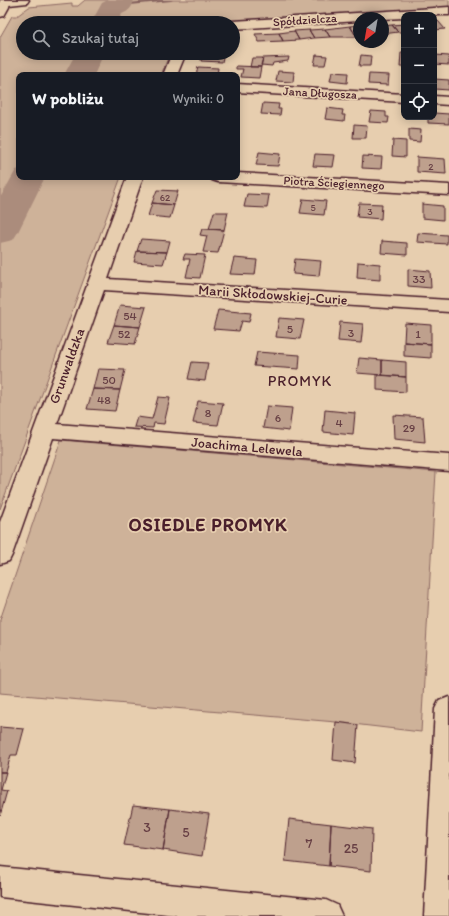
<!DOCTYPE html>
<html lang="pl">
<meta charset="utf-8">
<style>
:root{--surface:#171b24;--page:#20242c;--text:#f1f3f6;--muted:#9ea1a6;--line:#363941}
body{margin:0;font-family:Itim,sans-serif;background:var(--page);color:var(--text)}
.controls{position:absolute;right:12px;top:12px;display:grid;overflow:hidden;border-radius:8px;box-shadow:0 2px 10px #0003}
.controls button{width:36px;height:36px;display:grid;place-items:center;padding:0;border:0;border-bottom:1px solid var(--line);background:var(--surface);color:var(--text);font:20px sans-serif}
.compass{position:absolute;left:353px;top:12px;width:36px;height:36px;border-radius:50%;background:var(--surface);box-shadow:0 2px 10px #0003;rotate:211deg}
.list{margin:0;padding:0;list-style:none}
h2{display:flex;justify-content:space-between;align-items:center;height:52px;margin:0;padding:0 16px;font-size:17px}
h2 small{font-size:13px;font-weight:400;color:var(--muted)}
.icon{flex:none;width:22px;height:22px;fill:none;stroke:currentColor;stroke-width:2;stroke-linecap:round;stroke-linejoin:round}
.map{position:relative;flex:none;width:449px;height:916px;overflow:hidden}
.search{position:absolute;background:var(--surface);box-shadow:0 2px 10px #0003;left:16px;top:16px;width:224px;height:44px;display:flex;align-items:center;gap:10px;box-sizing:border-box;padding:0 14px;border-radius:22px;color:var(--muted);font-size:15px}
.panel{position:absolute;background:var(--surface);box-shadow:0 2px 10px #0003;left:16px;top:72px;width:224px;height:108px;border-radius:8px}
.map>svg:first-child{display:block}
</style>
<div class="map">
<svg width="449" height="916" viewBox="0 0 449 916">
<rect width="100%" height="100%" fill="#e7ceaf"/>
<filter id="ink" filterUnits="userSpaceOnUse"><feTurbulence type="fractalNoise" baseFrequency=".025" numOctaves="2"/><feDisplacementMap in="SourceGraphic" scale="8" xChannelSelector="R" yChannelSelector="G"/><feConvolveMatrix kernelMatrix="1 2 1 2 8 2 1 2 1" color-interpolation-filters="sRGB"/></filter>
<g filter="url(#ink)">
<!-- green -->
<path fill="#ceb299" stroke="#8c6862" d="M85,0H449V8L220,23H23V53H170L161,75H19V177H121L0,509V37L12,16H17L29,7L72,3V6H78Z
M61,440L436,472L421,732L336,722L0,693V620Z"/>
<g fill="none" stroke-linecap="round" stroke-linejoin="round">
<!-- stream -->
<path fill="#84605c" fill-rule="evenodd" d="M157,0H173L171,1L120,6L118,5L120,4Z"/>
<!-- river -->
<path fill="#ab8c7c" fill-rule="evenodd" d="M108,0H134C132,8 129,11 122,14L117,23H91L102,3Z
M76,53H104L94,75H64Z
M19,169V177H45L18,232L13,240L0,243V198L16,170Z"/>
</g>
<!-- building -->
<path fill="#bea08d" stroke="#4a1f2b" d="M434,21H438L445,29L434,30Z
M404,24V32H398L392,25Z
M359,25V37H357L350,26Z
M392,25L398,32L383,34V26Z
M350,26L357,37H330L325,29Z
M325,29L330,37L314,38L309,30Z
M309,30L314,38L299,40L294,31Z
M294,31L299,40L283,41L279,33Z
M279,33L283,41L259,42L255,34Z
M203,53H224L222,62L201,61Z
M401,53H404V67H400Z
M316,55L327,56L325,65H314Z
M361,55L371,56L370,66H359Z
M435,55L449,56V65L434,64Z
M289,57L288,61L273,63L272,66L261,65L263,58Z
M252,58H263L261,67H250Z
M236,66L261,67L259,78L241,77L243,69H236Z
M198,67L218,68L217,75H196Z
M278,71L294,72L293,82L276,81Z
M332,72L348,73L347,83L330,81Z
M369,74L389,75L388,85L368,84Z
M434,79L449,80V90L434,89Z
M263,103L279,104L278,109H281L280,115L261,114Z
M327,108L343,110L342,115H345L344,121L325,119Z
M371,111L386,112V117H389L388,123L369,122Z
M434,113L449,114V124L428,123V117H434Z
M354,125L367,126L366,138H353Z
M409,129L421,130L420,142L409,141Z
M393,140L406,141V157L392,156Z
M259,152L280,154L278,166L256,165Z
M315,154L335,155L333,167L313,166Z
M363,156L382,157L381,169L362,168Z
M417,157L445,159L446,174L417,172Z
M157,190L178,191L174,205L152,203Z
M247,194L269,195L267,208L244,207Z
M303,199L326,201L324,215L300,213Z
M152,203L174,205L170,218L148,216Z
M359,203L382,204L381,219L357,217Z
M422,204L443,206V220L422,218Z
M214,212H228L224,230L209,229Z
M202,229L224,230L218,253L203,252L207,236L200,235Z
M418,233L447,235V244L417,242Z
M141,239L170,241L167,252L137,251Z
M382,241L407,243V255L381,253Z
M137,251L167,252L163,264L134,262Z
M185,254L205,255L200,278L186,277L190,259H183Z
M234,258L257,260L255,275L230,274Z
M295,259L321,261L319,276L293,274Z
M358,262L380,264V280L357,278Z
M408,269L430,271L431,288L408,286Z
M120,305L146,307L140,327L114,325Z
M218,310L251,313L249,322L242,321L239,331L213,329Z
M279,318L304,320L300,339L276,337Z
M340,322L363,324L361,343L338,341Z
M405,323L431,325V344L404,342Z
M114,325L140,327L135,344L108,342Z
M404,342L431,344V358L404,356Z
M257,352L300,355L299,369L254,366Z
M359,358L382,360V375L357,373Z
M382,360L406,362V377L382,375Z
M192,362L208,363L205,381L188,379Z
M98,369L125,370L120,390L93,389Z
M377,375L406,377V392L377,390Z
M93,389L120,390L115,411L87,409Z
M158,397L170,398L164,424L154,423L153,428L134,427L137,417L152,419Z
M198,401L223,403L218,425L193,423Z
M267,406L292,408L289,431L263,428Z
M325,410L355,413L353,435L323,432Z
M393,415L423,417L425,442L394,439Z
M336,722L358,725L355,763L333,760Z
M0,727L24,729L17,755H11L6,772H0Z
M0,772H6L1,790L7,791L0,816Z
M133,805L170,809L163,850L124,845Z
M170,809L209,814L202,856L163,850Z
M289,819L331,824L329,866L285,861Z
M331,824L372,829L371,871L329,866Z"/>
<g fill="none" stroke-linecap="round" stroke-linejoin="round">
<defs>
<path id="street" d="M0,0L10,1L9,7L4,16L0,17Z
M449,7V15H404V18L383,19L359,18V21L233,29V23H228L233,21Z
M172,53H186L177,75H163Z
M237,84L404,94V102L237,92Z
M434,96L449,97V105L434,104Z
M237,173L449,185V195L218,182L212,180L210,177H237Z
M127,177H143L108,279L449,300V312L104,290L57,424L449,455V471L53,438L12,555L9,561L0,564V522Z
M449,697V916H424L435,709L439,701Z
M0,867L326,900L337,905L342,916H177L0,897Z"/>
<path id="secondary" d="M0,0H29L27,3L0,6Z"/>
</defs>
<!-- street casing -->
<use href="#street" stroke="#4a1f2b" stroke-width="3"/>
<!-- secondary casing -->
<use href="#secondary" stroke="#4a1f2b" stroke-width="3"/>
<!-- street -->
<use href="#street" fill="#e7ceaf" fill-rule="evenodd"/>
<!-- secondary -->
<use href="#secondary" fill="#e7ceaf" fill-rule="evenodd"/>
</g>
</g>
<g text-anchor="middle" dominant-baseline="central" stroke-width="3.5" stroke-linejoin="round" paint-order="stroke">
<!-- far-number labels -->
<g font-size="10" fill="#673f44">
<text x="431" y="166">2</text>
<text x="165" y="197">62</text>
<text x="313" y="207">5</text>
<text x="370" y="211">3</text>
</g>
<!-- far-street labels -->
<g font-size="12" fill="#4a1f2b" stroke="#e7ceaf">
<text transform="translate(305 20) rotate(-4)">Spółdzielcza</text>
<text transform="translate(320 93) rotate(3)">Jana Długosza</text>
<text transform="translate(334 183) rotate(3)">Piotra Ściegiennego</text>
</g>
<!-- number labels -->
<g font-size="12" fill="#673f44">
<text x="419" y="279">33</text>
<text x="130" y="316">54</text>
<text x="290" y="329">5</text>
<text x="351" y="333">3</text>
<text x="124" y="334">52</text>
<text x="418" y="334">1</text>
<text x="109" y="380">50</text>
<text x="104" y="400">48</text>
<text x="208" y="413">8</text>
<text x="278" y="418">6</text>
<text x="339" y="423">4</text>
<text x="409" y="428">29</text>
</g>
<!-- street labels -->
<g font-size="14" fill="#4a1f2b" stroke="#e7ceaf">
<text transform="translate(273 295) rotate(4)">Marii Skłodowskiej-Curie</text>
<text transform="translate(67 366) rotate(-70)">Grunwaldzka</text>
<text transform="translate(247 447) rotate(5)">Joachima Lelewela</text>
</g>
<!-- near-number labels -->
<g font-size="14" fill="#673f44">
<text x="147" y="827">3</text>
<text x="186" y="832">5</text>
<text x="309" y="843">7</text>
<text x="351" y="848">25</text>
</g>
<!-- neighbourhood labels -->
<g font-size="15" letter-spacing="1" fill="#4a1f2b" stroke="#e7ceaf">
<text x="300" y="381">PROMYK</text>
</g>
<!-- district labels -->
<g font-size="18" font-weight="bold" letter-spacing="1" fill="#4a1f2b" stroke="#e7ceaf">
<text x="208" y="525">OSIEDLE PROMYK</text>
</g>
</g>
</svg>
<div class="controls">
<button>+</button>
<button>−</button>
<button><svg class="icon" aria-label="locate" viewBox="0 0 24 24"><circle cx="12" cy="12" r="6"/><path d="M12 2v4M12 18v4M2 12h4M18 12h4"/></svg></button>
</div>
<svg class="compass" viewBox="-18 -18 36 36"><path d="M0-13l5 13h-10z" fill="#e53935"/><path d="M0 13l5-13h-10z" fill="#9ea1a6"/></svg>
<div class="search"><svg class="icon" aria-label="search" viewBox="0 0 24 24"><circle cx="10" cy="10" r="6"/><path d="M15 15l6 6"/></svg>Szukaj tutaj</div>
<section class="panel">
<h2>W pobliżu<small>Wyniki: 0</small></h2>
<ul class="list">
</ul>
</section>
</div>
